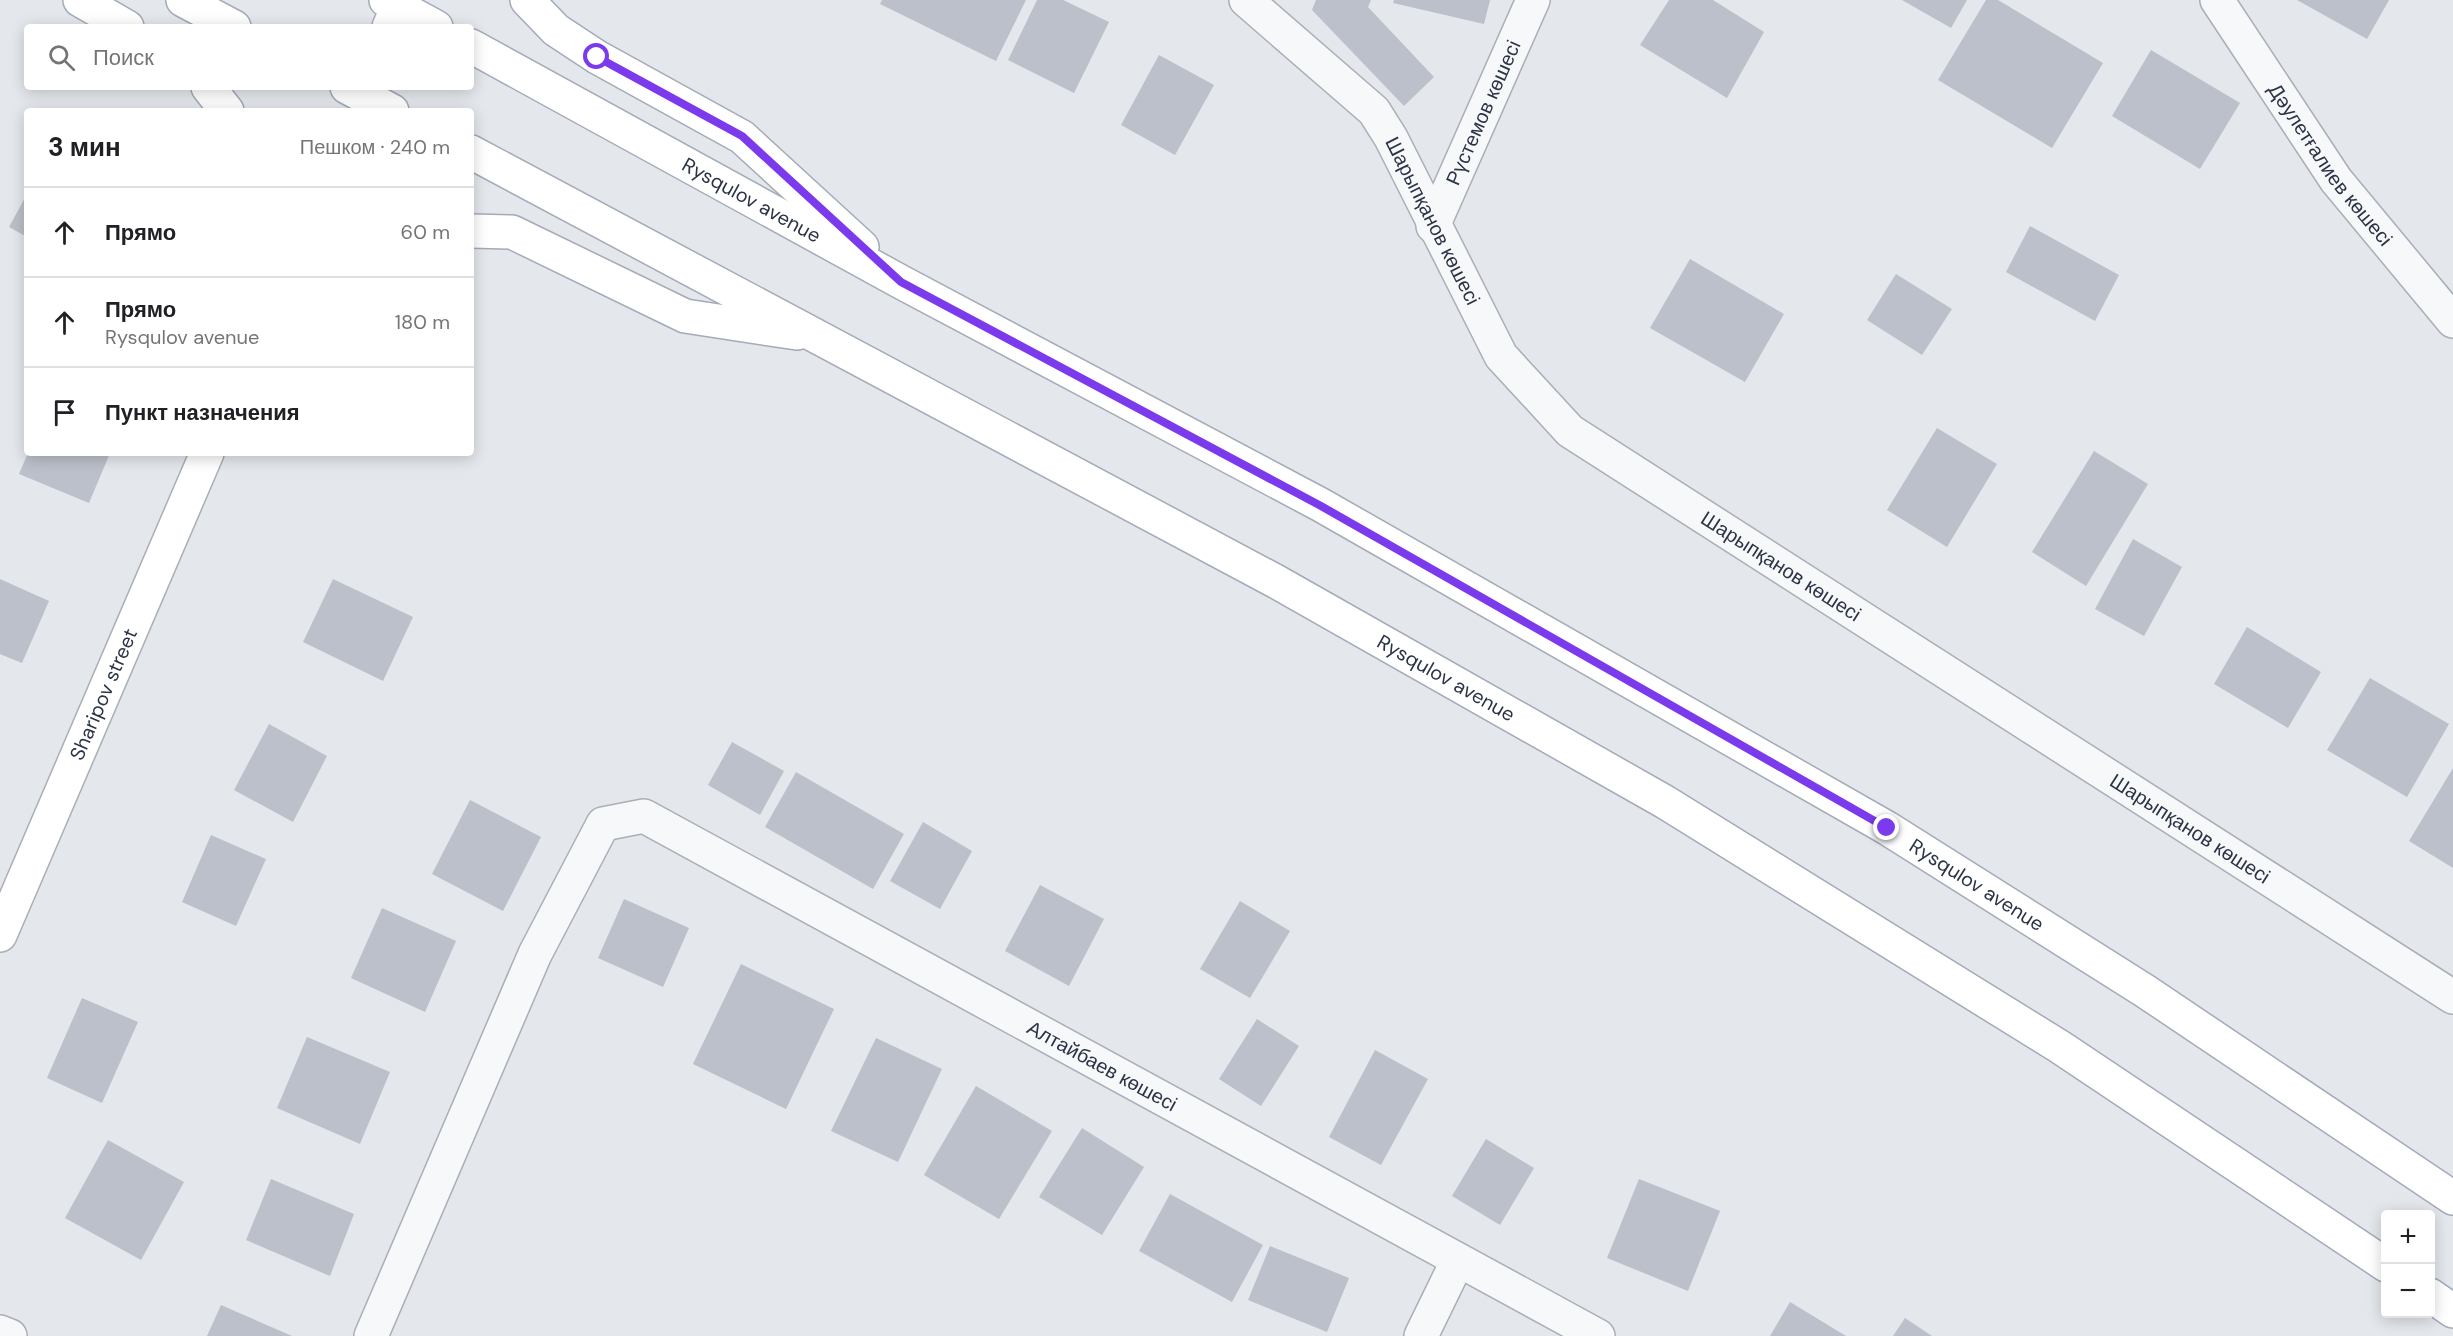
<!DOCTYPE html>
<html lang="ru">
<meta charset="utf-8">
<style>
:root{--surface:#fff;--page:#f6f6f6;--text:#202124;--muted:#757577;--line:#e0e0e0}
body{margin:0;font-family:"DM Sans",sans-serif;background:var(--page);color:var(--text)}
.controls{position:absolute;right:18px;bottom:18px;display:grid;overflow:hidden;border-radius:6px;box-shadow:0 3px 15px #0003}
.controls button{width:54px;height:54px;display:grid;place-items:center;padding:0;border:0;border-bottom:2px solid var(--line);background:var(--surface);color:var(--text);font:30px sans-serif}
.stop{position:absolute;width:18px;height:18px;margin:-14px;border:4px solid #7c3aed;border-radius:50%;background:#fff}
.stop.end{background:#7c3aed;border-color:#fff;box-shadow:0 2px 6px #0008}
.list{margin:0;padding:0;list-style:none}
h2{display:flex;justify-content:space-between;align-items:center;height:78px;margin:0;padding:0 24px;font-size:26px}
h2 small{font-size:20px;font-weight:400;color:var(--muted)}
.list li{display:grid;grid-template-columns:39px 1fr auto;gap:18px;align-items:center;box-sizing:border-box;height:90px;padding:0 24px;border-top:2px solid var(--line)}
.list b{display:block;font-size:22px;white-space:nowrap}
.list p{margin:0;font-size:20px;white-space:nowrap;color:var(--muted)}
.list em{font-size:20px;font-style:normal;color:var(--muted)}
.icon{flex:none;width:33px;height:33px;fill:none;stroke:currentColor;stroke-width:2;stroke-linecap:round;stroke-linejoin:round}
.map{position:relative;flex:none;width:2453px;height:1336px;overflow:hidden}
.search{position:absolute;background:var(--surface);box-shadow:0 3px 15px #0003;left:24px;top:24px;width:450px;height:66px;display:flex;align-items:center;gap:15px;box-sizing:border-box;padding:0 21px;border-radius:6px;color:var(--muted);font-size:22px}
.panel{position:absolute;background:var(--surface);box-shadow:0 3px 15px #0003;left:24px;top:108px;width:450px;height:348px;border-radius:6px}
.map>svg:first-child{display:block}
</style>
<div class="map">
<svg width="2453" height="1336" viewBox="0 0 2453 1336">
<rect width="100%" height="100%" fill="#e4e7ec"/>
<!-- building -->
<path fill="#bbc0ca" d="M882,0H1026L996,61L880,4Z
M1037,0H1063L1109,22L1074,93L1008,60Z
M1316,0H1371L1368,7L1434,77L1404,106L1312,10Z
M1394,0H1490L1484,24L1393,3Z
M1669,0H1713L1764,32L1727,98L1640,45Z
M1902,0H1967L1951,28Z
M1986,0H1998L2103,63L2052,148L1938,80Z
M2297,0H2389L2367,39Z
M2151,50L2240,103L2200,169L2112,116Z
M1159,55L1214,85L1175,155L1121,125Z
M27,194V237L9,227Z
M2030,226L2119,275L2095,321L2006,272Z
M1690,259L1784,314L1745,382L1650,328Z
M1896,274L1952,309L1922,355L1867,320Z
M1937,428L1997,464L1947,547L1887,510Z
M2094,451L2148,484L2086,586L2032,552Z
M28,453H110L89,503L19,474Z
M2133,539L2182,567L2144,636L2095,609Z
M0,579L49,601L22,663L0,654Z
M333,579L413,617L383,681L303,642Z
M2247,627L2321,672L2288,728L2214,684Z
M2370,678L2449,724L2407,797L2327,750Z
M269,724L327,756L293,822L234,790Z
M732,742L784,771L760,815L708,785Z
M2453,768V868L2409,841Z
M796,772L904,834L873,889L765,827Z
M470,800L541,837L503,911L432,874Z
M923,822L972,851L940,909L890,881Z
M211,835L266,859L236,926L182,902Z
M1040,885L1104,919L1069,986L1005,951Z
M624,899L689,928L663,987L598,958Z
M1240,901L1290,931L1250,998L1200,969Z
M382,908L456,941L425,1012L351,978Z
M741,964L834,1009L786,1109L693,1064Z
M82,998L138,1022L102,1103L47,1078Z
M1257,1019L1299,1046L1261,1106L1219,1079Z
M307,1037L390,1072L360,1144L277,1108Z
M876,1038L942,1069L898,1162L831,1131Z
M1375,1050L1428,1079L1381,1165L1329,1137Z
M976,1086L1052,1131L999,1219L924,1175Z
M1082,1128L1144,1167L1102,1235L1039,1197Z
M1486,1139L1534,1168L1500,1225L1452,1196Z
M108,1140L184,1182L141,1260L65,1218Z
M271,1179L354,1214L330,1276L246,1240Z
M1639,1179L1720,1211L1688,1291L1607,1258Z
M1170,1194L1263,1245L1232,1302L1139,1251Z
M1270,1246L1349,1278L1327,1332L1248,1300Z
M1790,1302L1846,1336H1770Z
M221,1305L292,1336H207Z
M1905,1318L1932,1336H1893Z"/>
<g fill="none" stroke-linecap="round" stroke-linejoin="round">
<defs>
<g id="street">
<path id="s1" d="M1246,0L1374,111L1391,138L1501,356L1570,431L2453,997"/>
<path id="s2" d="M2217,0L2336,180L2453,321"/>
<path id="s3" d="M1433,226L1533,0"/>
<path d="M0,1332L10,1336"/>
<path id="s4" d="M371,1336L535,954L603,824L644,816L1598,1336"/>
<path d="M1421,1336L1458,1260"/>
</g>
<g id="secondary">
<path d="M389,27L401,0"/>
<path id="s5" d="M0,935L207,453"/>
</g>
<g id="primary">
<path d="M80,0L127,27"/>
<path d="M183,0L234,27"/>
<path d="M386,0L436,27"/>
<path d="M527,0L556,30L597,57L742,137L862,247"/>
<path id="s6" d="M471,46L901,282L1321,505L1887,828L2145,991L2453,1198"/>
<path d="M208,87L227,111"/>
<path d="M347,87L392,111"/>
<path id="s7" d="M471,152L1277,582L1665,802L2060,1047L2386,1265"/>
<path d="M471,231L512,232L685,316L797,333"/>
<path d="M2430,1295L2453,1311"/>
</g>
</defs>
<!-- street casing -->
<use href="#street" stroke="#a9aeb7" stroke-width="36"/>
<!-- secondary casing -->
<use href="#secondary" stroke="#a9aeb7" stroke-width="36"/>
<!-- primary casing -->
<use href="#primary" stroke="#a3abb8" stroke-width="36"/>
<!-- street -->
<use href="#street" stroke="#f7f8fa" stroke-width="33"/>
<!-- secondary -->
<use href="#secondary" stroke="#fff" stroke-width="33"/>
<!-- primary -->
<use href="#primary" stroke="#fff" stroke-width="33"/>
</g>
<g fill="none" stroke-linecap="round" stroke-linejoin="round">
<!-- route -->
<path stroke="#7c3aed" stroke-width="8" d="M597,57L742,136L901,282L1321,506L1887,828"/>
</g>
<g text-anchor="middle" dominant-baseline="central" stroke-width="4.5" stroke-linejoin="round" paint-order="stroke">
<!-- street labels -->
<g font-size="20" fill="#2b3445" stroke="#f4f6f9">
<text stroke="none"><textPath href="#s3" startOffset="124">Рүстемов көшесі</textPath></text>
<text stroke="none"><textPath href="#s2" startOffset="200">Дәулетғалиев көшесі</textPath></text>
<text stroke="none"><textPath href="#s6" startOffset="320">Rysqulov avenue</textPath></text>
<text stroke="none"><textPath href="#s1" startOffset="294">Шарыпқанов көшесі</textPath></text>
<text stroke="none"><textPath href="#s1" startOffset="798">Шарыпқанов көшесі</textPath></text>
<text stroke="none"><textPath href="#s7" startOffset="1108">Rysqulov avenue</textPath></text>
<text stroke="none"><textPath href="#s5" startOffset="262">Sharipov street</textPath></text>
<text stroke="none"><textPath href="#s1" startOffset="1284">Шарыпқанов көшесі</textPath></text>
<text stroke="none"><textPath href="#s6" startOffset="1724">Rysqulov avenue</textPath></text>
<text stroke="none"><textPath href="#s4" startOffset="1126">Алтайбаев көшесі</textPath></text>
</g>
</g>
</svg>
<div class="controls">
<button>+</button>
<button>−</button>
</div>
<div class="stop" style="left:597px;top:57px"></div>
<div class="stop end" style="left:1887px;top:828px"></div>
<div class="search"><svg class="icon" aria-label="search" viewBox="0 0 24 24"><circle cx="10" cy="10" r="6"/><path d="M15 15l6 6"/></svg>Поиск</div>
<section class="panel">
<h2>3 мин<small>Пешком · 240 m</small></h2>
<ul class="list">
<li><svg class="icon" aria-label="ahead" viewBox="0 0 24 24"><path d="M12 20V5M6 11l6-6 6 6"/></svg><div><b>Прямо</b></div><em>60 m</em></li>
<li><svg class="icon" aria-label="ahead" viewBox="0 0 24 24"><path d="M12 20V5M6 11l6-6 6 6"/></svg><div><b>Прямо</b><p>Rysqulov avenue</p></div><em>180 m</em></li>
<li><svg class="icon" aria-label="arrive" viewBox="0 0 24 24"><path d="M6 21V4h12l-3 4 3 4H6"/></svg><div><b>Пункт назначения</b></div></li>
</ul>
</section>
</div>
